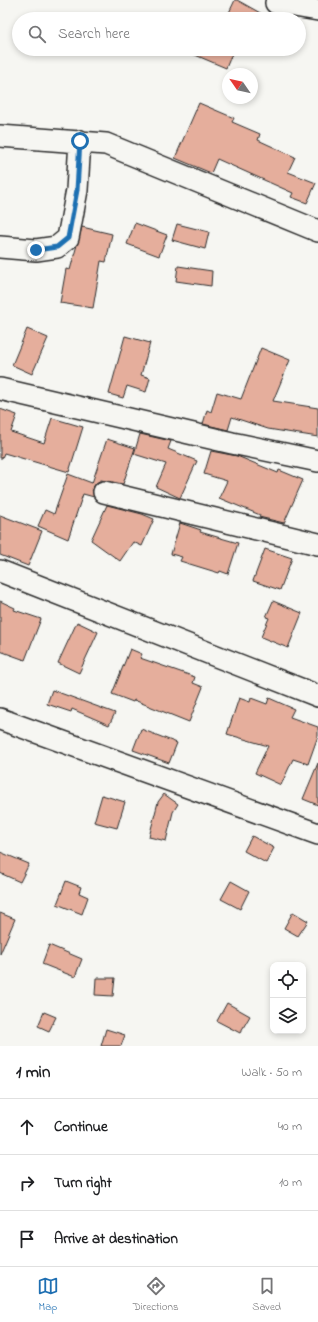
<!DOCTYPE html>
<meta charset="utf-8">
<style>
:root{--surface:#fff;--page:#f2f2f2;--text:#202124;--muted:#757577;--line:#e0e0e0;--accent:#1f6fb2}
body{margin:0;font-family:"Indie Flower",sans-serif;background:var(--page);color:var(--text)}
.controls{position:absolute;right:12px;bottom:12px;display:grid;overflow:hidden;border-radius:8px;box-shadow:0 2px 6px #0003}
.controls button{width:36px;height:36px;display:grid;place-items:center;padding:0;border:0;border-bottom:1px solid var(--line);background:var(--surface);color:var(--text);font:20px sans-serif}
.compass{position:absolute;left:222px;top:68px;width:36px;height:36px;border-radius:50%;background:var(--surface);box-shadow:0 2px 6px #0003;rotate:304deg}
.stop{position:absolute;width:12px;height:12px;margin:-9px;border:3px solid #1f6fb2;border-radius:50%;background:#fff}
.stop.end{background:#1f6fb2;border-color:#fff;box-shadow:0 1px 4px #0008}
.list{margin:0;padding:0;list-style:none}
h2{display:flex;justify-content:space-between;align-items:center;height:52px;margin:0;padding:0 16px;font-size:17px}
h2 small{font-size:13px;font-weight:400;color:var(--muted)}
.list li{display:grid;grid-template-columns:26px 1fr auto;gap:12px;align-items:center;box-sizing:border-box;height:56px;padding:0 16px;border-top:1px solid var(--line)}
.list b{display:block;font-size:15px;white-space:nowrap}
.list em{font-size:13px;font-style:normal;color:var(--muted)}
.icon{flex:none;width:22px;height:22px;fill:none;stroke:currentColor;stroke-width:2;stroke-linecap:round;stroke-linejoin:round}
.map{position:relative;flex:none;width:318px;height:1046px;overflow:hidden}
.search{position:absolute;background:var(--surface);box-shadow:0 2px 6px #0003;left:12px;right:12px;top:12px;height:44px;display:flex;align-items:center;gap:10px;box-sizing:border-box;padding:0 14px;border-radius:22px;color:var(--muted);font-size:15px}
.sheet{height:220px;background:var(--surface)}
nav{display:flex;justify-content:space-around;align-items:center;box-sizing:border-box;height:56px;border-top:1px solid var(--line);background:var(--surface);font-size:11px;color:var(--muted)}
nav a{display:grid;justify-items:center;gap:2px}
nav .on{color:var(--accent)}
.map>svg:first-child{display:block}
</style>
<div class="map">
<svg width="318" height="1046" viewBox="0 0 318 1046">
<rect width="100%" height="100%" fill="#f6f6f2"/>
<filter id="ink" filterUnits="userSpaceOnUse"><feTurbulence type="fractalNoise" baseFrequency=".025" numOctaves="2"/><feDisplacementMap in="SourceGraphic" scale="8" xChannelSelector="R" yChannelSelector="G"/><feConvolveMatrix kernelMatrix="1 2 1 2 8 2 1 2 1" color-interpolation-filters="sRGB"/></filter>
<g filter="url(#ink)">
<!-- building -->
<path fill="#e5ae9c" stroke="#2b2b2b" d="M235,0H237L271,19H226Z
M181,49H234L226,68Z
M199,103L234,118L232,122L260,134L258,140L295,157L288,172L316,183L307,203L291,197L293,193L217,159L211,173L175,158Z
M135,223L167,235L159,256L127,244Z
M177,224L209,232L205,249L172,240Z
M82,227L112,234L106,262L101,261L93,308L60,303L66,269L70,270Z
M178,266L212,271L211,286L176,281Z
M27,329L48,338L32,374L12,365Z
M125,336L150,343L141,375L150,378L146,392L127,386L123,398L109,394Z
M261,348L290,360L273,401L318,408V437L268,429L232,417L228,430L203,424L207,410L211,412L217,392L241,399Z
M0,409L17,415L11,432L44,443L52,418L83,427L69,472L4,453L2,458H0Z
M140,434L171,441L168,449L197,461L180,498L156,487L166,464L134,454Z
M107,439L135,448L123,484L101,480L96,483L92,489L94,497L83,494L68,539L38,526L45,510L54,514L68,474L92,483Z
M211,451L237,456L278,473L279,470L303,480L284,523L259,517L260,515L219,498L227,481L204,474Z
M107,505L142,514L154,519L142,546L133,542L120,561L91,540Z
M0,515L42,531L28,566L0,555Z
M180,523L201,530L200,532L238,543L228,574L220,571L219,573L180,561L182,557L171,554Z
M265,549L292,558L280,590L253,581Z
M0,601L15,608L14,610L41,619L25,660L0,651Z
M273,601L302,613L288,648L261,637L269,618L266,617Z
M77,622L98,632L79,673L58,663Z
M130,649L142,654L140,658L195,677L193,683L203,687L189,722L134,700L133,702L112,694Z
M52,690L115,713L109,725L72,709L71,712L47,704Z
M239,698L250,702L251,698L267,704L269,698L294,709L290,717L318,727V736L308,764L293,759L281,785L255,773L268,746L227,734Z
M141,729L177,743L169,763L133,750Z
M318,763V805L303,799Z
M164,794L178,804L173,812L166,841L149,837L158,802Z
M102,795L125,802L117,828L94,822Z
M252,836L274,848L266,863L244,851Z
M0,852L29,864L20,882L0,873Z
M66,881L81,887L79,893L88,897L82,914L57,904Z
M231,881L249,891L240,909L221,899Z
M293,912L308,921L298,936L284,928Z
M0,913L15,919L0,954Z
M49,945L82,959L75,977L42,964Z
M96,978H115L113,996L95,995Z
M227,1003L250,1016L240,1033L217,1021Z
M44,1012L56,1017L49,1031L38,1026Z
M106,1029L125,1035L121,1046H101Z"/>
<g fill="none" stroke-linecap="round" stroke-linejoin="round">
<defs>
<path id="minor" d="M276,3L318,10
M0,136L106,144L318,231
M0,247L36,250L57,247L68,238L77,190L80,141
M0,389L232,443L318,461
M104,492L318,544
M0,571L318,696
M0,719L318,834"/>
</defs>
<!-- minor casing -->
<use href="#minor" stroke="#2b2b2b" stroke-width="24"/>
<!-- minor -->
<use href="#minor" stroke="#f6f6f2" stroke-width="21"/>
</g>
</g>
<g fill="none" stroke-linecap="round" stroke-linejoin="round" filter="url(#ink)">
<!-- route -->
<path stroke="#1f6fb2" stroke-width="5" d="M36,250L57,247L68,238L77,190L80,141"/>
</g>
</svg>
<div class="controls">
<button><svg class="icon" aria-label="locate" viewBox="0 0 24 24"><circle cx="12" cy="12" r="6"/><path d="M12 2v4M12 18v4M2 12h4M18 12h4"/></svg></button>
<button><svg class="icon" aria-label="layers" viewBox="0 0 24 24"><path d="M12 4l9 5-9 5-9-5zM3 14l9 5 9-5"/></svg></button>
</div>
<svg class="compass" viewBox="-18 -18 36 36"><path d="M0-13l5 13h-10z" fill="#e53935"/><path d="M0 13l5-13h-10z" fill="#757577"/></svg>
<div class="stop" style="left:80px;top:141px"></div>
<div class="stop end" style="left:36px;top:250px"></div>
<div class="search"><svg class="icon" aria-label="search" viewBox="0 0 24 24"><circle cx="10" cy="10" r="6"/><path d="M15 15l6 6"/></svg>Search here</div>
</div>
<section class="sheet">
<h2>1 min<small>Walk · 50 m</small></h2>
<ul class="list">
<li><svg class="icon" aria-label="ahead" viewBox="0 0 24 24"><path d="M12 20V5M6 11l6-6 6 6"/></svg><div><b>Continue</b></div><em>40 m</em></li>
<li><svg class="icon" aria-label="right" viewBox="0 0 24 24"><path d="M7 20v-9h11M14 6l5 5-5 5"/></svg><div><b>Turn right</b></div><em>10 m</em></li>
<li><svg class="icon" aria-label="arrive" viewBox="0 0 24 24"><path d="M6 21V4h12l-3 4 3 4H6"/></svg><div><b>Arrive at destination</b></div></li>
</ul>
</section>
<nav>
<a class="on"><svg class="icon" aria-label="map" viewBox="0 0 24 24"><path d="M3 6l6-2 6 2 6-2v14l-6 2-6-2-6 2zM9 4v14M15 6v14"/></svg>Map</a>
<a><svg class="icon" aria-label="directions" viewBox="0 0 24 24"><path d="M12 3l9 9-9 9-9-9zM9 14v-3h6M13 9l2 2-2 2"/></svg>Directions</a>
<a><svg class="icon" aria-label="saved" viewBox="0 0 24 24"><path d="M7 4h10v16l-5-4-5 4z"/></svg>Saved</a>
</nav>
